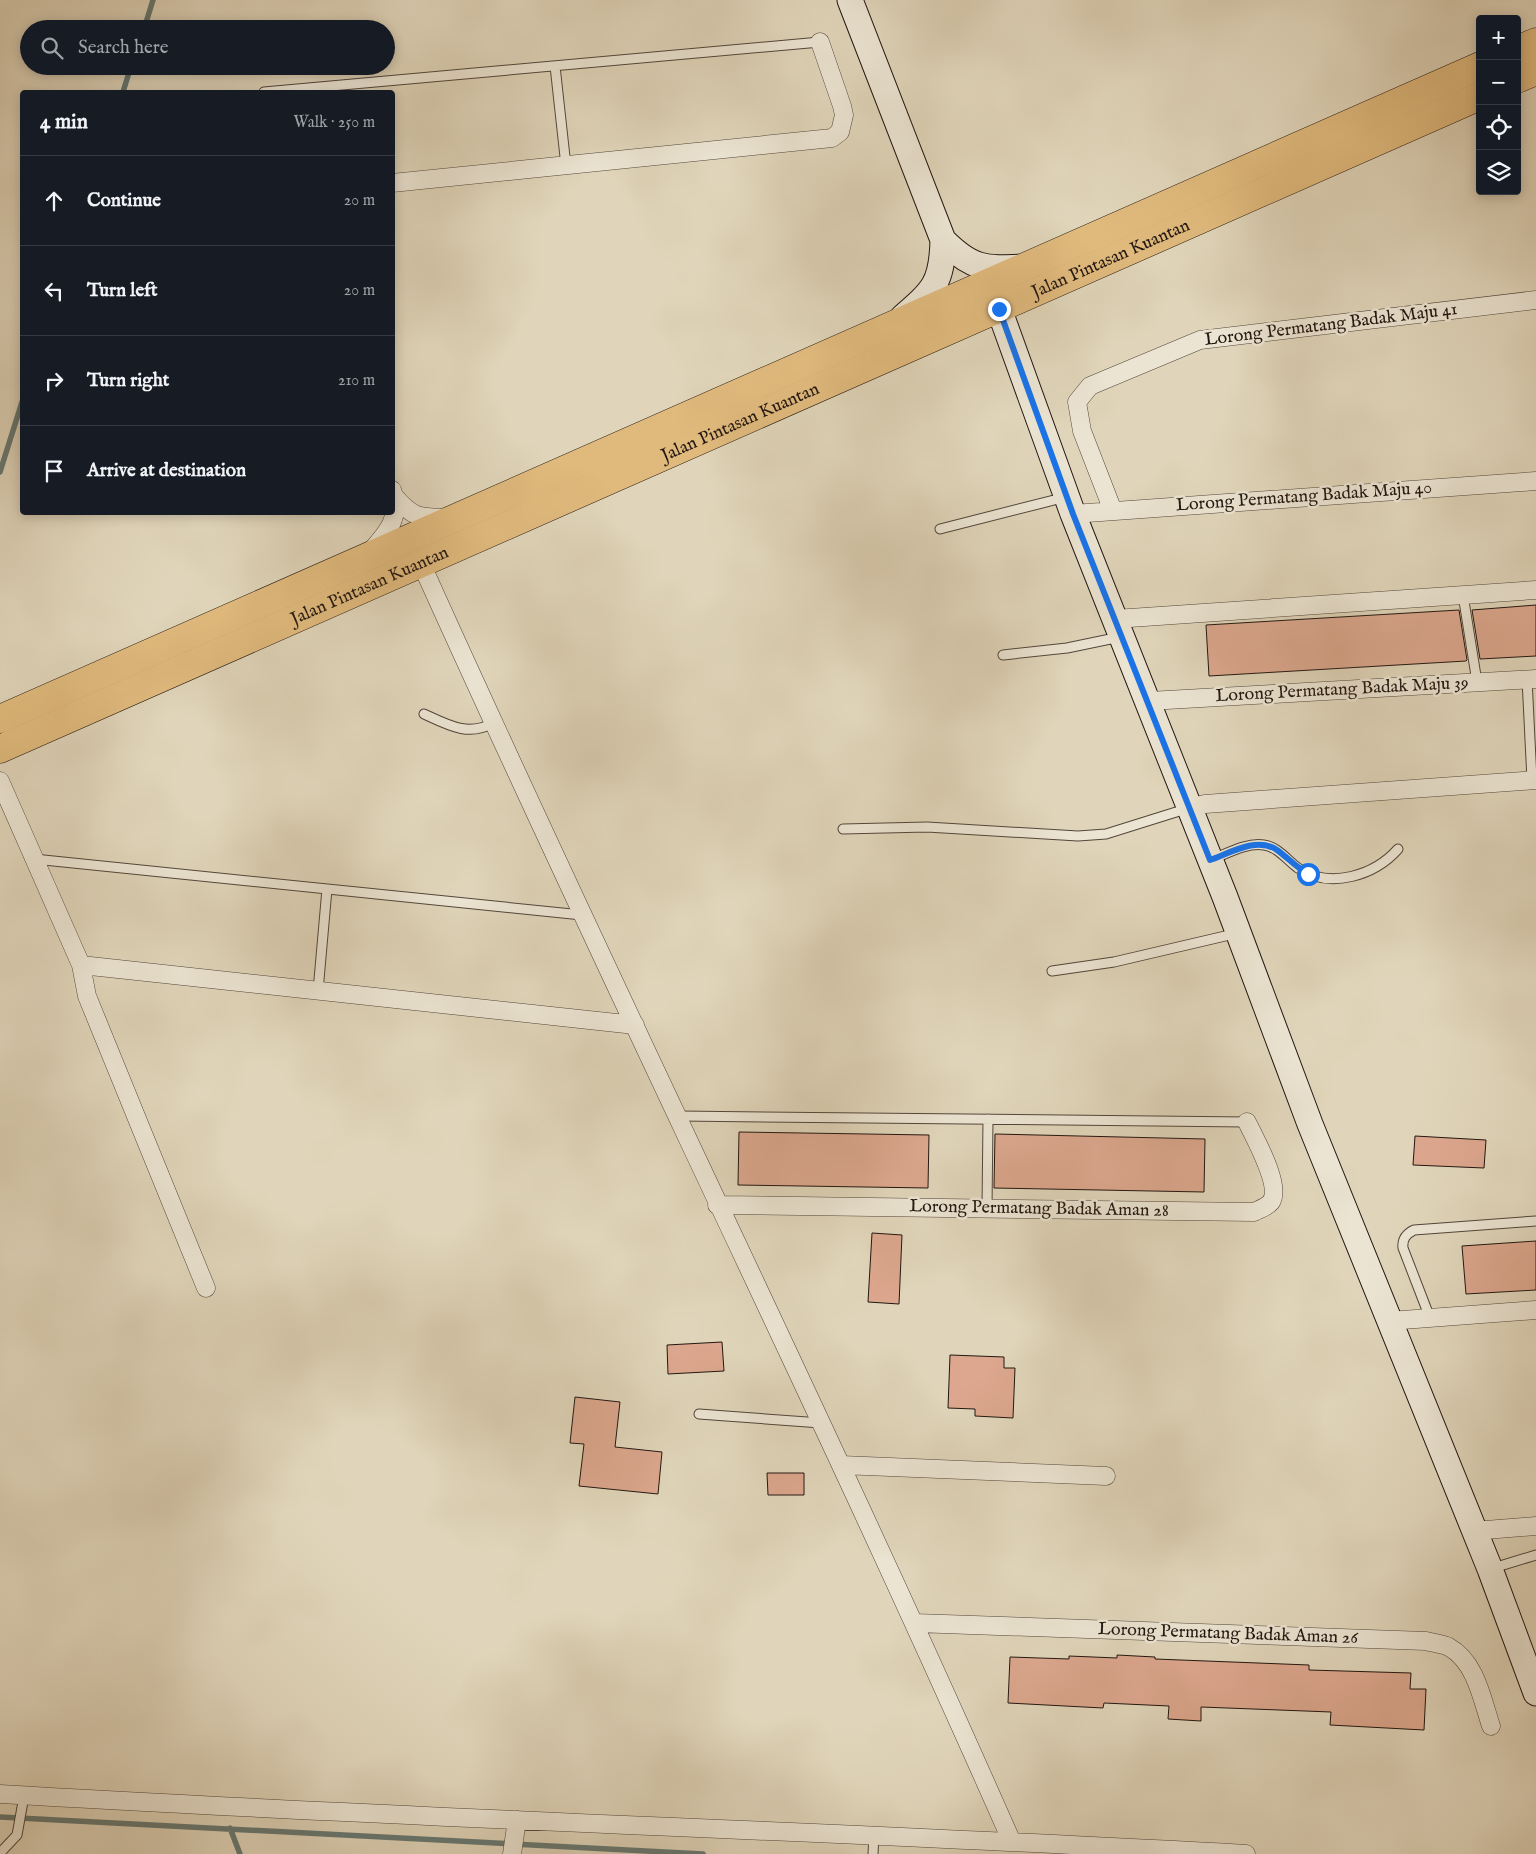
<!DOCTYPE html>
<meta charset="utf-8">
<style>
:root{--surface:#171b24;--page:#242831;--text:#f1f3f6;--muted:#9ea1a6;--line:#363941}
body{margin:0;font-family:"IM FELL English",serif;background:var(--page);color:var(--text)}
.controls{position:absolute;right:15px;top:15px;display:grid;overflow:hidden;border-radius:5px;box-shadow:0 2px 12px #0003}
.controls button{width:45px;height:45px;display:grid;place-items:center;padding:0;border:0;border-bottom:1px solid var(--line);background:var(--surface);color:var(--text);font:25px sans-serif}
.stop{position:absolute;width:15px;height:15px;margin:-11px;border:4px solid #1a73e8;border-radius:50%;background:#fff}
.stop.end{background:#1a73e8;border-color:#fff;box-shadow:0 1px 5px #0008}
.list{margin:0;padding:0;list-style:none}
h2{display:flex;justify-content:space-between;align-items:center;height:65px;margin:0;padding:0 20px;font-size:21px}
h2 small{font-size:16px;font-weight:400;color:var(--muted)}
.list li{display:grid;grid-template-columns:32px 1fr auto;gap:15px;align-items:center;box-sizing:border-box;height:90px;padding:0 20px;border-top:1px solid var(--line)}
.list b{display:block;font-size:19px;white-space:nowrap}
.list em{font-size:16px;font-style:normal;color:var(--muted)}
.icon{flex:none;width:28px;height:28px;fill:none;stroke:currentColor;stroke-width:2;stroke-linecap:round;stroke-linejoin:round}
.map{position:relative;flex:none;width:1536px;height:1854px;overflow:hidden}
.search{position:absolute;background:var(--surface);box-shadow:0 2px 12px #0003;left:20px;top:20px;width:375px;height:55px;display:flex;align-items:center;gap:12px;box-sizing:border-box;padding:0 18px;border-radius:28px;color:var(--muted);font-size:19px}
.panel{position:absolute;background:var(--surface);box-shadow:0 2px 12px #0003;left:20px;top:90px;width:375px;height:425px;border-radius:5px}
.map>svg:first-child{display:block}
</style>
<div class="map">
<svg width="1536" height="1854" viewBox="0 0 1536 1854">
<rect width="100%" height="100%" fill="#e0d5ba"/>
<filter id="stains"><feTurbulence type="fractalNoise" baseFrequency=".004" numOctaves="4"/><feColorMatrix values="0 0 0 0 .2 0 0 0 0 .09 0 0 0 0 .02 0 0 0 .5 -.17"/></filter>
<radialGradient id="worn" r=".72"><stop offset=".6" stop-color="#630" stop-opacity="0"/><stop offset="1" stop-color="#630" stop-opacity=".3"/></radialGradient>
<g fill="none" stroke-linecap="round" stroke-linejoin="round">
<!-- stream -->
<path stroke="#667873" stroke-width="5.5" d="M144,29L153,0
M123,92L131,66
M0,472L22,402
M0,1817L703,1854
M230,1828L240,1854"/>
</g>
<!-- building -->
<path fill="#dca78e" stroke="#221711" d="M1536,605V656L1480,659L1472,610Z
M1459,610L1467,660L1466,661L1209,676L1206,625Z
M739,1132L929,1135L928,1188L738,1185Z
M995,1134L1205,1139L1204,1192L994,1188Z
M1415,1136L1486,1140L1484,1168L1413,1165Z
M872,1233L902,1235L899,1304L868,1302Z
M1536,1241V1290L1466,1294L1462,1246Z
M722,1342L724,1371L668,1374L667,1345Z
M950,1355L1004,1357V1368H1015L1013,1418L975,1416V1409L948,1408Z
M575,1397L620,1402L615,1447L662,1452L658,1494L579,1486L584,1444L570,1443Z
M767,1473H804V1495H768Z
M1117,1655L1155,1657V1659L1309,1665V1670L1411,1673L1410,1689H1426L1424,1730L1330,1725L1331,1712L1201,1707V1721L1168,1719L1169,1706L1104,1703L1103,1708L1008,1703L1010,1657L1069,1659V1656L1117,1658Z"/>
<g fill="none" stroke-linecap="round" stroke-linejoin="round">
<defs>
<path id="lane" d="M555,66L566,166
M264,92L820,42
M940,529L1066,497
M1463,595L1477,682
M1003,655L1067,648L1120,637
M1527,679L1532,780
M424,714C448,725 468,737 493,723
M843,829L927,827L1078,836L1106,834L1189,808
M34,859L582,915
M1213,859C1228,853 1248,842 1264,845C1278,847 1287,860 1298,868C1330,890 1375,875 1398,849
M1052,971L1114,962L1238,933
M318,991L327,889
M678,1116L1247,1122
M987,1208L988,1119
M1430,1318L1403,1248C1402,1239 1406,1234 1414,1230L1536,1221
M699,1414L821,1423
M1490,1569L1536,1555
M0,1853L17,1835L24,1796
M873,1854L874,1835"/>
<path id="street" d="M392,183L832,138L840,132L844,115L842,106L820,42
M394,496C414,519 419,517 448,518
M1113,511L1082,431L1077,402L1090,386L1200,340L1536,300
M1073,514L1536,481
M370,552C387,533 402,517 392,490
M421,563C613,991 822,1411 1011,1840
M1115,619L1536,590
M1149,701L1536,679
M0,781L81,965L87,996L206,1288
M1190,808L1205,804L1536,780
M81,965L635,1025
M717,1205L1254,1212C1260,1209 1267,1207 1271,1202C1282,1186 1255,1139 1247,1122
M1389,1321L1536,1310
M841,1465L1106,1476
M1473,1531L1536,1526
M915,1623L1426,1641C1433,1643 1443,1644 1449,1647C1476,1662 1482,1699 1491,1726
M0,1794C415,1819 831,1831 1246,1854
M512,1854L517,1820"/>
<path id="secondary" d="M850,0L943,240C942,283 934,290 903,317
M943,240C972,269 984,269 1024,267
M999,309L1073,514L1225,897L1310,1124L1490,1569L1536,1693"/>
<g id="highway">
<path d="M1517,50L1536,42"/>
<path d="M1517,79L1536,71"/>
<path d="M0,719L1480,66"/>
<path id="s1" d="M0,749L1480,96"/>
</g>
</defs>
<!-- lane casing -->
<use href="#lane" stroke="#52463b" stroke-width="11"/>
<!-- street casing -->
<use href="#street" stroke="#52463b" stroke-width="19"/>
<!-- secondary casing -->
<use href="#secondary" stroke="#221711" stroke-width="27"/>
<!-- highway casing -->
<use href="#highway" stroke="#221711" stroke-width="29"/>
<!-- lane -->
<use href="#lane" stroke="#ebe4d2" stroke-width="9"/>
<!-- street -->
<use href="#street" stroke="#ebe4d2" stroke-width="18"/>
<!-- secondary -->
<use href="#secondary" stroke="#ebe4d2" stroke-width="25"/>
<!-- highway -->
<use href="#highway" stroke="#e0ba7d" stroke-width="28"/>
</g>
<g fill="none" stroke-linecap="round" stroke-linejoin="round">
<!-- route -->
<path stroke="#1a73e8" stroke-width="6" d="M999,309L1073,514L1210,860C1230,853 1257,836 1277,850C1288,858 1296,867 1308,874"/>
</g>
<g text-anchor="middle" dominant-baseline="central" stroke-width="5" stroke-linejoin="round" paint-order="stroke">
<!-- street labels -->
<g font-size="18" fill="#221711" stroke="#ebe4d2">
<text stroke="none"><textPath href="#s1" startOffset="1214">Jalan Pintasan Kuantan</textPath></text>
<text transform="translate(1331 325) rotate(-7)">Lorong Permatang Badak Maju 41</text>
<text stroke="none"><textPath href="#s1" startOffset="809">Jalan Pintasan Kuantan</textPath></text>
<text transform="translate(1304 497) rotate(-4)">Lorong Permatang Badak Maju 40</text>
<text stroke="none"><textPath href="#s1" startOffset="404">Jalan Pintasan Kuantan</textPath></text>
<text transform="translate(1342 690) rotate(-3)">Lorong Permatang Badak Maju 39</text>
<text transform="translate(1039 1209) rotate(1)">Lorong Permatang Badak Aman 28</text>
<text transform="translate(1228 1634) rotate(2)">Lorong Permatang Badak Aman 26</text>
</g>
</g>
<rect width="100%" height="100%" filter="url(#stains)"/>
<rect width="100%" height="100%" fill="url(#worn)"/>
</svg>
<div class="controls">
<button>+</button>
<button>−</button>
<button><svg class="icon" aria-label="locate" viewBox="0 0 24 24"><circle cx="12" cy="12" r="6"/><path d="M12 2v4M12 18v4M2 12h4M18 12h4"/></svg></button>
<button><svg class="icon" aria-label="layers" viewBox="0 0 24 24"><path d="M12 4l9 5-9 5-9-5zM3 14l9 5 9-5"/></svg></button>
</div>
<div class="stop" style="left:1308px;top:874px"></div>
<div class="stop end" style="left:999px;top:309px"></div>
<div class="search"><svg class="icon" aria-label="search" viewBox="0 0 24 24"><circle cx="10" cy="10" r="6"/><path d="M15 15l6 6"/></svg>Search here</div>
<section class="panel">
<h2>4 min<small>Walk · 250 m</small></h2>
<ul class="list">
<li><svg class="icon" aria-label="ahead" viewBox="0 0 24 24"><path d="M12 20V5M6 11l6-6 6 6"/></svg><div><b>Continue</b></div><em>20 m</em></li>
<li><svg class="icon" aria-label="left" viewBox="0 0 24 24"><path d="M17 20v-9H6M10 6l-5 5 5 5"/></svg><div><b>Turn left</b></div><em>20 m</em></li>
<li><svg class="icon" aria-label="right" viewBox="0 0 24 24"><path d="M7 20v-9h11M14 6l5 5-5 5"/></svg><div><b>Turn right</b></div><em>210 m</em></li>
<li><svg class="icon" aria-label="arrive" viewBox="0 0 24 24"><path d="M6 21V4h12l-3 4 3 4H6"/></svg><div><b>Arrive at destination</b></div></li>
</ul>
</section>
</div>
